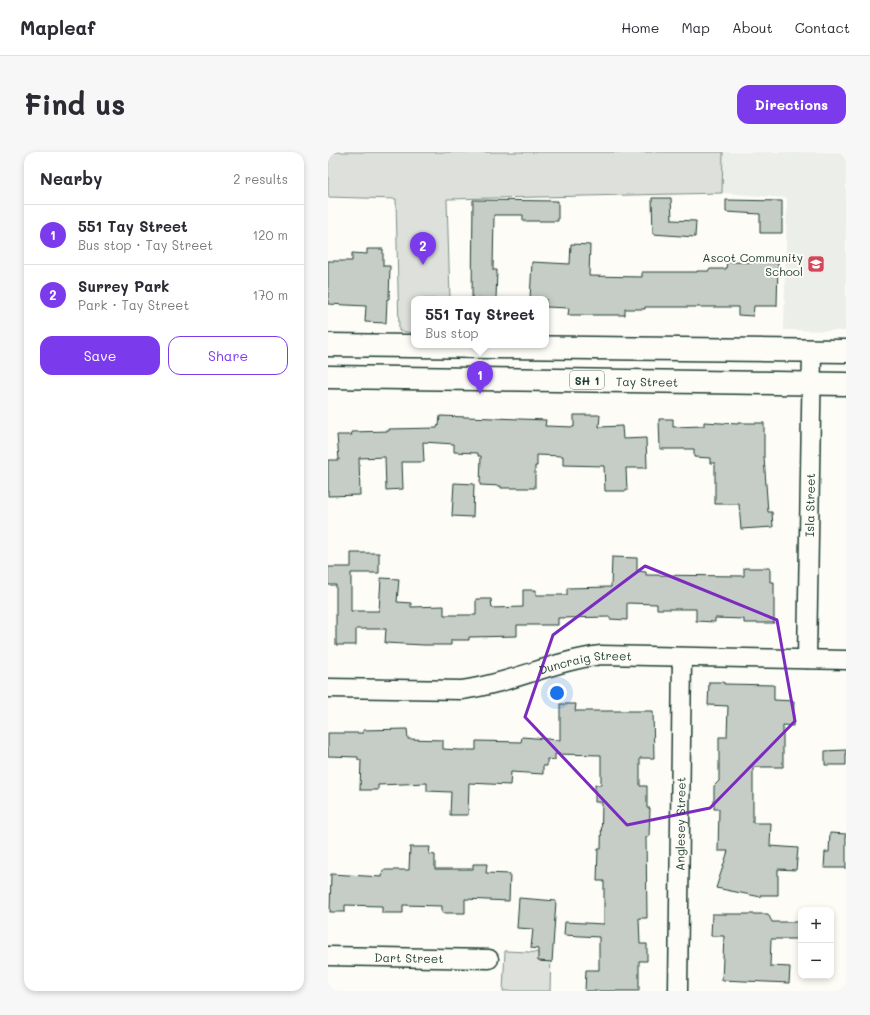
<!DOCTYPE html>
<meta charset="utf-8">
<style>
:root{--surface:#fff;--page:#f7f7f7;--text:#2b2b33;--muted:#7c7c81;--line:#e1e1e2;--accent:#7c3aed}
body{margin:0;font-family:Mali,sans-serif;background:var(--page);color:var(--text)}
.controls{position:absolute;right:12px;bottom:12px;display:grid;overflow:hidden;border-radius:8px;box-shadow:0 2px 6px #0003}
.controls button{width:36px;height:36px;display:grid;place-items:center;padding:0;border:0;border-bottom:1px solid var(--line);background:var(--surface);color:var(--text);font:20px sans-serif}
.you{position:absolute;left:229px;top:541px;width:14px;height:14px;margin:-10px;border:3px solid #fff;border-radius:50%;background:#1a73e8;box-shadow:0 0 0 6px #1a73e833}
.badge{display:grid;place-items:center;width:26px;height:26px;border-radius:50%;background:var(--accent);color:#fff;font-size:13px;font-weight:700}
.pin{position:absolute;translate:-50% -33px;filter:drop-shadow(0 1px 2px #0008)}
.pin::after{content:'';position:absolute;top:21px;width:14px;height:12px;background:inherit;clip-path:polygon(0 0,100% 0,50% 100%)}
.popup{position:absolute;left:83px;top:144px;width:138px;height:52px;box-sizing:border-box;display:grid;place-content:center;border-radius:8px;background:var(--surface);filter:drop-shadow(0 1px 3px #0005);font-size:13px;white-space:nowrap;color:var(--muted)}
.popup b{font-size:15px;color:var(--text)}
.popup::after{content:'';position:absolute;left:50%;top:100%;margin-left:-8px;border:8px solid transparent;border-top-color:var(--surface)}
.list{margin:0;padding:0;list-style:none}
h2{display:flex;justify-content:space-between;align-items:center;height:52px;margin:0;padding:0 16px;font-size:17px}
h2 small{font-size:13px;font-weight:400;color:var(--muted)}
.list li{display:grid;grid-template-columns:26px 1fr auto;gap:12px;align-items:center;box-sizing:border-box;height:60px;padding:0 16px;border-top:1px solid var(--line)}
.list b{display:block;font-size:15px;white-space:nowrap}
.list p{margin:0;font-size:13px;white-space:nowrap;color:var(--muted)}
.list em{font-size:13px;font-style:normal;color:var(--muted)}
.actions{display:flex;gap:8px;padding:12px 16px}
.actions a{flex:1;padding:9px 0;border:1px solid var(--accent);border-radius:12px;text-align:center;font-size:14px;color:var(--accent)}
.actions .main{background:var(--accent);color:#fff}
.map{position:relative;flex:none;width:518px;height:839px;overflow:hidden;border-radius:12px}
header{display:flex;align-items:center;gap:24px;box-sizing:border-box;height:56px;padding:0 20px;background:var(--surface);border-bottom:1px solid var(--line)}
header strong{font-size:19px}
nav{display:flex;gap:22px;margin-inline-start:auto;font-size:14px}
.intro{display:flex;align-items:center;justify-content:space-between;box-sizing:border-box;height:96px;padding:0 24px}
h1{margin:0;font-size:28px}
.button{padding:10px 18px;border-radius:12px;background:var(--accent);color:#fff;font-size:14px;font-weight:700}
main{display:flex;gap:24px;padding:0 24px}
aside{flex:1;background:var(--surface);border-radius:12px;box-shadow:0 2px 6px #0003}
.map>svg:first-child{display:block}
</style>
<header>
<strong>Mapleaf</strong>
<nav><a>Home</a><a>Map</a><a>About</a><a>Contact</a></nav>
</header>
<div class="intro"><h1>Find us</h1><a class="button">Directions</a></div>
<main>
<aside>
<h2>Nearby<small>2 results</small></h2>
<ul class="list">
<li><span class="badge">1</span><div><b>551 Tay Street</b><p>Bus stop · Tay Street</p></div><em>120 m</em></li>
<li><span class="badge">2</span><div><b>Surrey Park</b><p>Park · Tay Street</p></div><em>170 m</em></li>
</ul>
<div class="actions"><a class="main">Save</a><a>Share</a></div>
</aside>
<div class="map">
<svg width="518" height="839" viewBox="0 0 518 839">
<rect width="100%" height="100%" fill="#fdfcf7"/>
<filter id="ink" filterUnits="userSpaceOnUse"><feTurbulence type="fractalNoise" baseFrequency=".025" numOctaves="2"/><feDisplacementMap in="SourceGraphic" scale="8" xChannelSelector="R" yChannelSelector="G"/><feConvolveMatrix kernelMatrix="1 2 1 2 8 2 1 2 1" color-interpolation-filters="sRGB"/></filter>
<g filter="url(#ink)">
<!-- built -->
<path fill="#eceee9" d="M395,0H518V179L456,178L459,46L394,41Z"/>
<!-- green -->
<path fill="#dde0db" stroke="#7e8e88" d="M0,0H395L394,41L119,47L122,147H86V181L71,179L68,47L0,45Z
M177,799L223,801L222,839H175Z"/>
<!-- building -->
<path fill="#c6cdc7" stroke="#1f3d34" d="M324,46H343L344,68L368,69L367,85L325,82Z
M145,48L230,49V69H195V63H166L165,118H169L168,147H144Z
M398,48L454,49V81H432V62L398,60Z
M243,92L262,93L261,124L314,125V120H369V119H381V117H398L399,110L450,111L449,154H426L425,164L410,163V155H317V157H297V163H240L241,156L218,155V147H202L204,110L242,112Z
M39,97H55V114H62L61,147H59L58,171L37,170L38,154L0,152V109H24V101L39,102Z
M246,263H272L271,275L294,274L295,287L318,286L319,316H298L299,339H277L276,314L235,313V304L209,303V314H207V336H173V334L152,333L153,304H150V301L126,300V292L95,290L96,310H74L75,337L58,338L57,305L31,306L32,343L0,344V308H11L9,283H24L23,280L61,279V277L109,276L110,273L111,274L112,264L218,268L217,274L246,275Z
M331,267H345V275L376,274V270L410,272V271H436V305L440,360H444L445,375L413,377L411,352H387V311H382V306L366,305V297H332Z
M126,331L146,332L145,365L124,364Z
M23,401H51V421H23V459H51L53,426L71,427L69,450L83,451V455L116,454V463H148V447H163L164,456L195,455V438H208V443H239V436L283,435L284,405L309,406V419L318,420V423L416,424V416H442V430H446V471H416V467L387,466V470L368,469V457H329V452L299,451V468L282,467V465L230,466V473H189V484L141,485V488H123V493H96L57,491L58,477H28V493H8V433H0V415H23Z
M381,530H396V532L446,533V548L466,549L465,574L455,573V615H425V671H443L442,694L470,696L468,718L450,717V743H432L433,745L388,736L400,699H390L391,657H386V634L391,629V585H399L400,554L380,553Z
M232,552H248L247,559H325L326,606H312V634H319V656H322L321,685H318L319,766H311L312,792H319V809H311V839H257L258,818H271V785L236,783L237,770L276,772V729H269L270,697H273L274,650H267V633H273V603L227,602V608L219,607V614H215V622L183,620L182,633L141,631L140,663H122L123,640L99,639V631L50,633V638H32L33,608H30V605L0,604V581H35V578L79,577L80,587L115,588V597L131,598H148V589L193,590L194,585L232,588Z
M518,598V613H497V599Z
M502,681L518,682V716H496L497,700H501Z
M82,695H102L101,702L107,703V717H145V712H159L158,721L182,722L181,749L137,747V761H114V754L75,753V761H54V754L17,753V760H2L3,722L54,725L55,718H81Z
M191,746L228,749L224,810L210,809V797L203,796L205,777L189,776Z
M384,762H440L444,770H473V787H443L442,814L462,815L461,831L394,828L396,784H383Z"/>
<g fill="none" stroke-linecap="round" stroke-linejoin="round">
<defs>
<g id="minor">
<path id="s1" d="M479,507L484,199"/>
<path id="s2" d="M0,536L134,538C181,532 225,509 273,503L518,508"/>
<path id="s3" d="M0,804L161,807"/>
<path id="s4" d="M350,839L354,505"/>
</g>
<g id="trunk">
<path d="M0,193L518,199"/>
<path id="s5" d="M0,225L518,232"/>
</g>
</defs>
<!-- minor casing -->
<use href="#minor" stroke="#1f3d34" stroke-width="21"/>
<!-- trunk casing -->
<use href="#trunk" stroke="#1f3d34" stroke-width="25"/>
<!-- minor -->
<use href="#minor" stroke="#fdfcf7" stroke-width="18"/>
<!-- trunk -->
<use href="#trunk" stroke="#fdfcf7" stroke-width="22"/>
</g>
</g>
<!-- marked area -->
<path fill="none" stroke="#7b2cbf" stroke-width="3" stroke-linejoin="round" d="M317,414L449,468L467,569L382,656L299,673L197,565L225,483Z"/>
<!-- icons -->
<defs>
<symbol id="school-square" viewBox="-11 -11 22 22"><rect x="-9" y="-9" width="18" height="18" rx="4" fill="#d1495b" stroke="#fdfcf7"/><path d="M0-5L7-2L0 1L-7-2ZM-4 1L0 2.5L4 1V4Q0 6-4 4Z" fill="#fff"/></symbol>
</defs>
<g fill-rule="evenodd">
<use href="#school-square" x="478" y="102" width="20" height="20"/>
</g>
<g text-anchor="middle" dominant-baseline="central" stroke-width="4" stroke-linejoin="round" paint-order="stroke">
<!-- shield labels -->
<rect fill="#fdfcf7" stroke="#62766e" stroke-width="1" x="242" y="219" width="34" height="18" rx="3"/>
<g font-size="11" font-weight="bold" fill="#1f3d34">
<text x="259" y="228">SH 1</text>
</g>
<!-- poi labels -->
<g font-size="12" fill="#1f3d34" stroke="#fdfcf7" text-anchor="end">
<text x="475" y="105">Ascot Community<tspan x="475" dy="14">School</tspan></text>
</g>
<!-- street labels -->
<g font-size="12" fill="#1f3d34" stroke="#fdfcf7">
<text stroke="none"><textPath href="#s5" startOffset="319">Tay Street</textPath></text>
<text stroke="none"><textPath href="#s1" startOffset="154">Isla Street</textPath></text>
<text stroke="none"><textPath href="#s2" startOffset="261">Duncraig Street</textPath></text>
<text stroke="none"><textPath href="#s4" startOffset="167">Anglesey Street</textPath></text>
<text stroke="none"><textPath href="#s3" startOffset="81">Dart Street</textPath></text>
</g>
</g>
</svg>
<div class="controls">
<button>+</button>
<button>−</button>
</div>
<div class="you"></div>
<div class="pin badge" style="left:152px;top:242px">1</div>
<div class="popup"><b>551 Tay Street</b>Bus stop</div>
<div class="pin badge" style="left:95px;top:113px">2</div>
</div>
</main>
